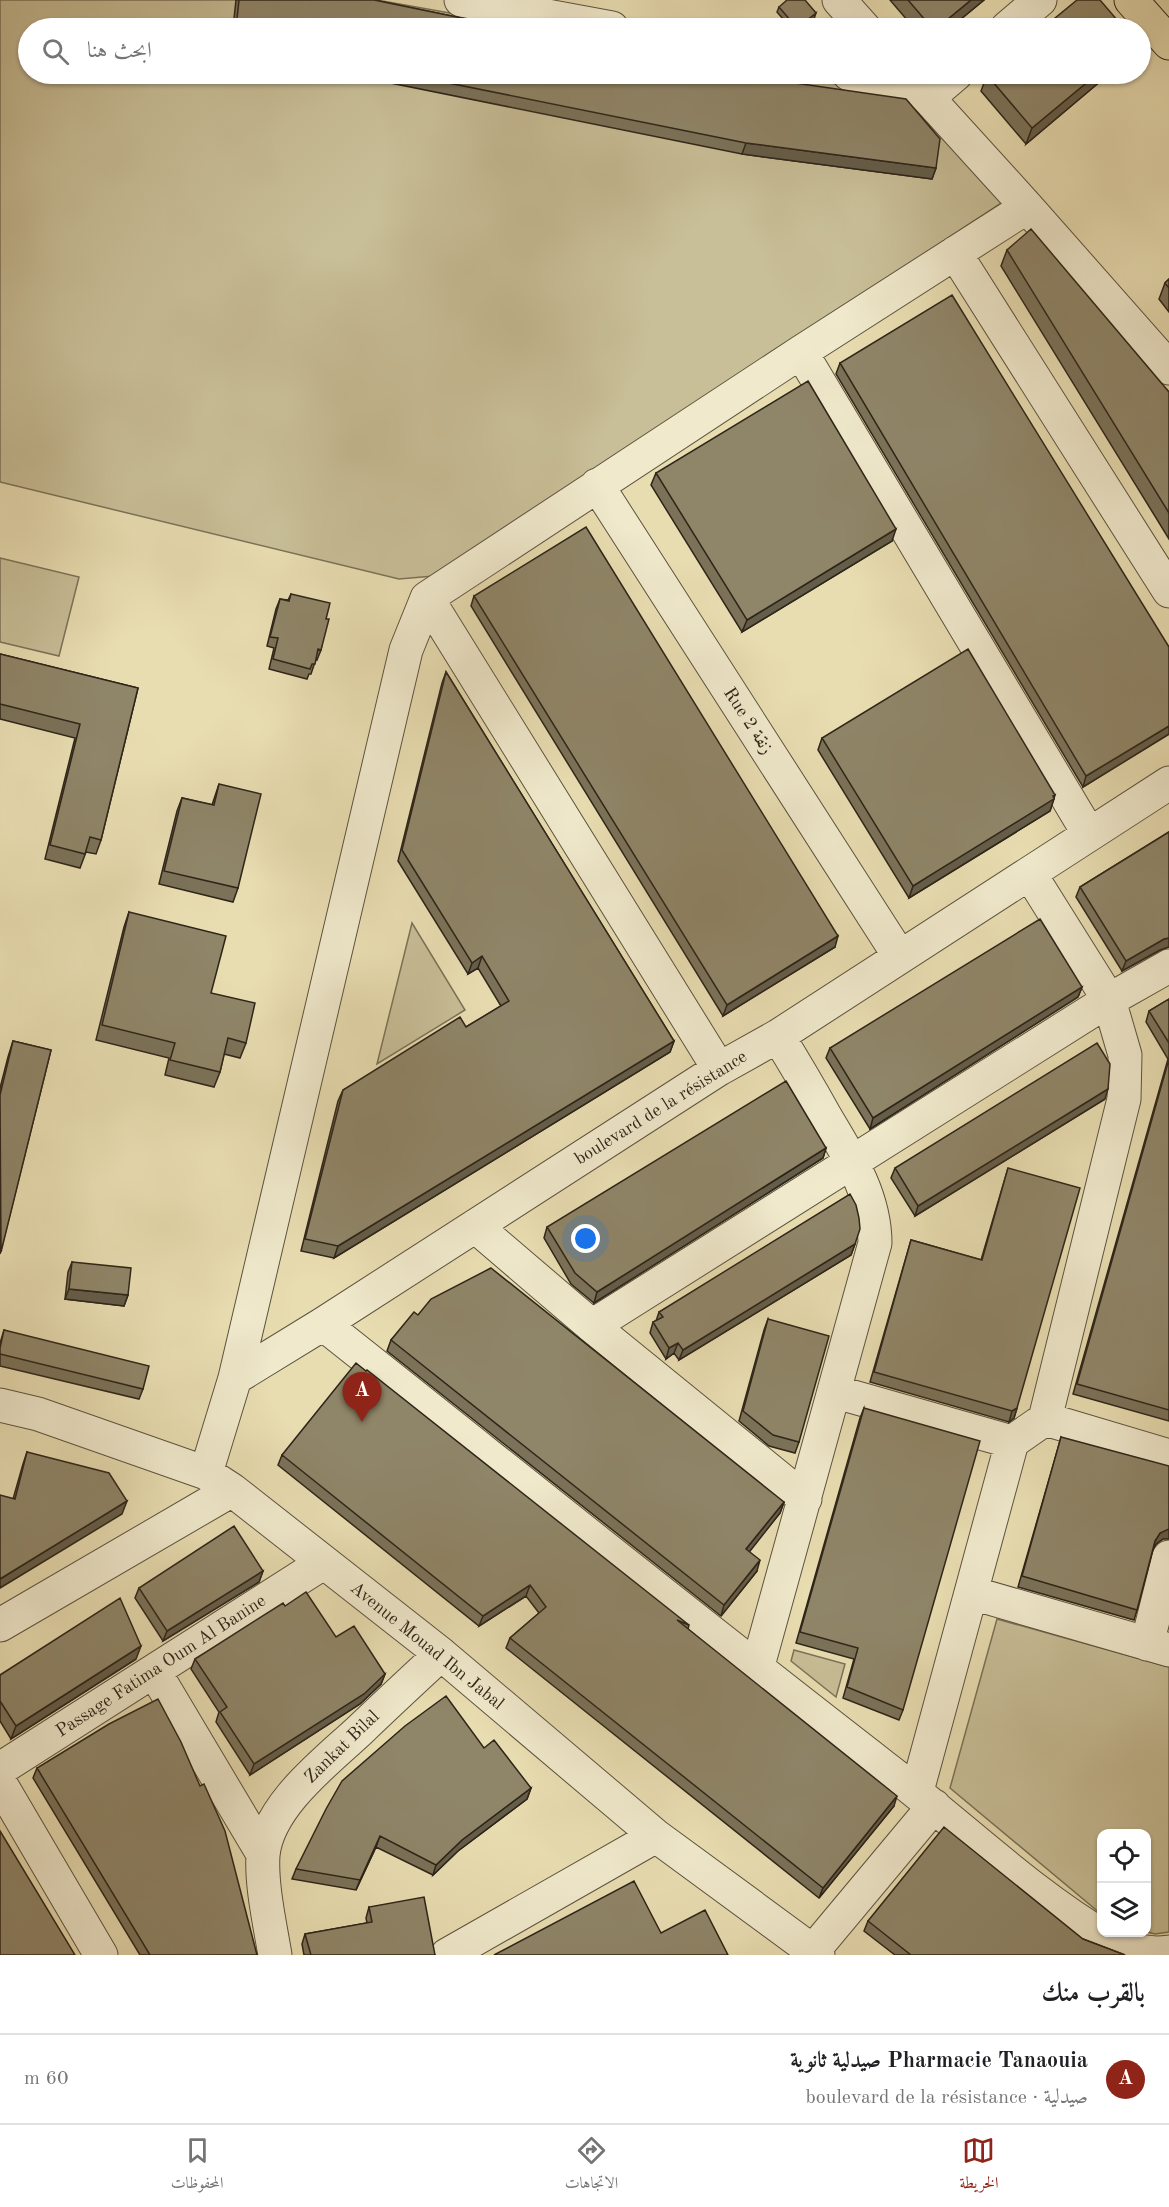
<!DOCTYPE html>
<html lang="ar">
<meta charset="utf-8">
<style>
:root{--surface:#fff;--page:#f6f6f6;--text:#202124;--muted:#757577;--line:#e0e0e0;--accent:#8f2418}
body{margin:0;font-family:"Old Standard TT",Amiri,serif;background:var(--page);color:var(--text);direction:rtl}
.controls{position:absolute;right:18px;bottom:18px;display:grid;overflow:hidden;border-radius:12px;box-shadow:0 2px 4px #0004}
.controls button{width:54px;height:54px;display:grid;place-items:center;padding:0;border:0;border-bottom:2px solid var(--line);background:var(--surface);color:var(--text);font:30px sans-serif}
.you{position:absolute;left:586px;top:1239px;width:21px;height:21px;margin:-15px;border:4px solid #fff;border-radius:50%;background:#1a73e8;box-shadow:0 0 0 9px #1a73e833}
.badge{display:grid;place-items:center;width:39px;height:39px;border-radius:50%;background:var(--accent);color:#fff;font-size:20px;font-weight:700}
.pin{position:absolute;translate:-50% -50px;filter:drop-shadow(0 2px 3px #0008)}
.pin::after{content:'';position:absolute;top:32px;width:21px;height:18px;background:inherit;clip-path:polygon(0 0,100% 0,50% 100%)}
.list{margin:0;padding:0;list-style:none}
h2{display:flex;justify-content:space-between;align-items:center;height:78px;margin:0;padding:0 24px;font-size:26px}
h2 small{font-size:20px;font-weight:400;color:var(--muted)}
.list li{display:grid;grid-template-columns:39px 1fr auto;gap:18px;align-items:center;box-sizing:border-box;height:90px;padding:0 24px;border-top:2px solid var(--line)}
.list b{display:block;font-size:22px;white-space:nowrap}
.list p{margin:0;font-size:20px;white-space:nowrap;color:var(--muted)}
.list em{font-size:20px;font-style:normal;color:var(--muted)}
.icon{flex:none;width:33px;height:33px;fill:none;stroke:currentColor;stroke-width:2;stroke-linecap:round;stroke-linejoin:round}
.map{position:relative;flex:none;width:1169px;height:1955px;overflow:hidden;direction:ltr}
.search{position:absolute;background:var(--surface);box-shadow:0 2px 4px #0004;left:18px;right:18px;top:18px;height:66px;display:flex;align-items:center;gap:15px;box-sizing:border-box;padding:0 21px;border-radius:33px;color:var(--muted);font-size:22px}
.sheet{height:168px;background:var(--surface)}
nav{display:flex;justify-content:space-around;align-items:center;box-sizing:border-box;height:84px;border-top:2px solid var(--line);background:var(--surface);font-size:16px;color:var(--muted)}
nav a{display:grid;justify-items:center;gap:3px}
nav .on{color:var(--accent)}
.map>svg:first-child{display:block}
</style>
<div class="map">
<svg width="1169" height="1955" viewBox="0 0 1169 1955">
<rect width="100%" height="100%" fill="#e8ddb1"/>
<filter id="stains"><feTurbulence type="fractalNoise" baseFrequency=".00333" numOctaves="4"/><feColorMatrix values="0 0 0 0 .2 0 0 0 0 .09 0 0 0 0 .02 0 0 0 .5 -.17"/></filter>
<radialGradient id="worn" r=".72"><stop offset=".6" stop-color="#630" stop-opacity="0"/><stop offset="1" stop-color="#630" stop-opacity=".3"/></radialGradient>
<!-- green -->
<path fill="#c8be97" stroke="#7b7258" stroke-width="1.5" d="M0,0H377L534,28H28V74H781L898,95L1006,200L434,576L399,579L0,482Z
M0,558L79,577L59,656L0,642Z
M412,923L465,1010L377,1064Z
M997,1619L1169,1667V1932L1155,1934L1147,1932L1146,1834H1102L1101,1914L950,1788Z
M794,1650L845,1664L836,1697L791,1661Z"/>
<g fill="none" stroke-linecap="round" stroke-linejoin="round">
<defs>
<path id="street" d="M461,0L612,28
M839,0L864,28
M1007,28L1040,0
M849,74L914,86
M904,74L928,98L1027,207L1169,368
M928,98L956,74
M955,253L1169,591
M801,352L1089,834
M597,485L900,957
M427,598L719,1069
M475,1226L592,1326L805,1499
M323,1324C510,1472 695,1621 884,1767C958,1823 1029,1893 1108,1939C1126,1950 1149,1955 1169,1952
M592,1326L1109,1000L1169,966
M235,1378L406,650L427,598L801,352L1027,207
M836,1392L1012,1442
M0,1405L38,1414L206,1473L232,1490L441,1654L656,1836L818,1955
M1045,1419L1169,1456
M206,1473L235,1378L323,1324L719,1069L778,1036L1169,783
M972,1593L1169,1650
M0,1625L232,1490
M1147,1644L1169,1557
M757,1669L875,1243C875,1196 849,1156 825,1116C810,1089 794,1062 778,1036
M154,1671L263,1854
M0,1769L323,1563
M0,1783L101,1955
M917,1791L1012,1442L1045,1419L1124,1099L1125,1055L1109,1000L1030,874
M275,1955C270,1925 261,1885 263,1855C268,1805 327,1761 360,1730C387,1704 414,1679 441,1654
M447,1955L656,1836
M806,1955L813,1951L934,1806"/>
<path id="primary" d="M1131,0L1169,43"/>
</defs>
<!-- street casing -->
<use href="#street" stroke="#5c533f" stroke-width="35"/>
<!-- primary casing -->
<use href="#primary" stroke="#2e2519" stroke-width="35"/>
<!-- street -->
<use href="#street" stroke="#f0e9cc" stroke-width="33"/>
<!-- primary -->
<use href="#primary" stroke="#e8ddb1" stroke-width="33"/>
</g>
<!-- wall -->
<path fill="#7b7259" stroke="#2e2519" stroke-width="1.5" d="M236,0H374L510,28H233Z
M890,0H984L950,28H914Z
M779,7L814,19L803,28H791L777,12Z
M346,74H733L936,168L932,179L742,154Z
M989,74H1109L1026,144L981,91L987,75Z
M1007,250L1169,392V539L1001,266Z
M1169,279V312L1159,299L1165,283Z
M840,363L1169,647V734L1083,787L836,374Z
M656,473L892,541L742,632L651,485Z
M291,594L326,619L321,650L317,660L316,659L311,674H309L307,679L269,669L274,648L267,646L276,609L280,599L288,600Z
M474,596L835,947L723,1016L471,606Z
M0,654L138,688L101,840L96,854L86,852L80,868L45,859L75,738L0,719Z
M446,672L674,1041L670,1052L334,1258L301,1251L338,1101L343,1090L466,1027L501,1006L478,968L468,974L398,861L442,683Z
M822,738L1054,798V799L1050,811L909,898L818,750Z
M219,784L238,888L233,902L159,884L177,811L182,798L212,805Z
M1169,832V947L1160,950L1122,971L1076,897L1080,887Z
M129,912L211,993L246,1043L240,1058L224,1054L220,1072L214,1087L165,1075L169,1058L96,1040L124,927Z
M1082,987L1078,997L870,1129L826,1058L830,1048Z
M1169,999V1421L1073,1394L1168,1059L1146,1022L1149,1011Z
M13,1041L51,1050L0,1254V1088L8,1057Z
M1105,1099L915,1216L891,1178L895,1168Z
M826,1148L823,1158L594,1303L571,1284L544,1238L547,1227Z
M1008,1168L1017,1408L1014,1418L1009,1422L870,1382L911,1240L981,1260Z
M855,1244L851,1255L679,1360L674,1353L666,1359L650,1333L653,1322L656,1321L659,1312Z
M72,1262L128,1295L124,1306L65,1299L68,1272Z
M418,1315L784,1502L780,1513L749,1551L757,1571L721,1616L387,1351L391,1340Z
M768,1319L799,1442L795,1453L769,1446L739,1421L764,1330Z
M4,1330L143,1389L139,1399L0,1366V1343Z
M864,1408L903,1710L899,1720L843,1698L854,1659L796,1643L860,1418Z
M1061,1437L1163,1539L1156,1544L1153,1549L1137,1610L1134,1620L1018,1587L1058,1448Z
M27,1452L122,1514L13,1499L23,1464Z
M282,1455L689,1625L688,1629L894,1806L819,1898L506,1648L510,1638L539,1613L526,1596L479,1626L278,1465Z
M263,1571L259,1582L163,1641L135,1598L139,1588Z
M285,1606L336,1637L385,1674L381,1684L360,1704L250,1775L216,1722L219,1712L191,1669L195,1659Z
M136,1659L11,1739L0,1721V1675Z
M484,1748L531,1788L527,1799L458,1851L433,1875L376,1847L356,1890L292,1879L296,1869Z
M37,1768L200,1786L257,1955H140L33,1778Z
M369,1907L435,1955H304L302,1944L305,1934L367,1923L366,1918Z
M868,1921L1083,1939L1125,1955H895L864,1931Z"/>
<!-- shaded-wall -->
<path fill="#645d49" stroke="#2e2519" stroke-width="1.5" d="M971,0H984L950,28H937Z
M816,13L814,19L803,28H798Z
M1097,74H1109L1026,144L1032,128Z
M746,143L936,168L932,179L742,154Z
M896,529L892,541L742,632L747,620Z
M1169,726V734L1083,787L1086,776Z
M1055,795L1050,811L909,898L913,886Z
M838,936L835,947L723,1016L727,1005Z
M1169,938V947L1160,950L1122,971L1126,961L1164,939Z
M482,956L478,968L468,974L472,963Z
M1082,987L1078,997L870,1129L873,1118Z
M674,1041L670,1052L334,1258L338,1246Z
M1108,1089L1105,1099L915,1216L918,1206Z
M826,1148L823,1158L594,1303L597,1292Z
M855,1244L851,1255L679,1360L683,1350Z
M69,1289L128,1295L124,1306L65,1299Z
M678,1343L674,1353L666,1359L669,1348Z
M1017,1408L1014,1418L1009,1422L1012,1411Z
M127,1501L122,1514L0,1588V1579Z
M784,1502L780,1513L743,1560L746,1549Z
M1167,1529H1169V1539H1163L1156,1544L1151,1552L1155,1541L1160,1533Z
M760,1560L757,1571L721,1616L724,1605Z
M263,1571L259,1582L163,1641L167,1631Z
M530,1585L526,1596L479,1626L483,1616Z
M141,1646L136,1659L11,1739L16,1726Z
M385,1674L381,1684L360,1704L250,1775L254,1764Z
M531,1788L527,1799L458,1851L433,1875L436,1865L462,1840Z
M897,1796L894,1806L819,1898L823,1888Z
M380,1836L376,1847L356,1890L360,1880Z"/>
<!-- building -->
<path fill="#8f8568" stroke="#2e2519" stroke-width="1.5" d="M239,0H374L510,28H236Z
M787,0H805L816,13L797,28L779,7Z
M908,0H971L937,28H932Z
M1077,0H1100L1124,28H1043Z
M404,74H733L906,99L940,139L936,168L746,143Z
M989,74H1097L1032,128L987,75Z
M1031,229L1169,392V513L1007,250Z
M1169,279V288L1165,283Z
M952,295L1169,647V726L1086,776L840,363Z
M808,381L896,529L747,620L656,473Z
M586,527L838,936L727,1005L474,596Z
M291,594L330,603L326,619H329L321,650L318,649L315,664H312L310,669L273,659L278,638L270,637L280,599L289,601Z
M968,649L1055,795L1053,796L1054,799L913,886L822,738Z
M0,654L138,688L101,840L90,837L85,854L50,845L80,724L0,704Z
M446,672L674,1041L338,1246L305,1239L343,1090L460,1017L466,1027L509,1001L482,956L472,963L402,850Z
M219,784L261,794L238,888L164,871L182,798L214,805Z
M1169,832V938L1164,939L1126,961L1080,887Z
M129,912L226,936L211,993L255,1003L246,1043L228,1038L220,1072L170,1060L175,1043L102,1025Z
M1040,919L1082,987L873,1118L830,1048Z
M1169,999V1043L1149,1011Z
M13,1041L51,1050L1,1252L0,1095Z
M1097,1043L1110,1064L1108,1089L918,1206L895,1168Z
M1169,1059V1410L1077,1384Z
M786,1081L826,1148L597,1292L575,1273L547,1227Z
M1008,1168L1080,1188L1017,1408L1012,1411L874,1372L911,1240L982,1260Z
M850,1194L856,1205L859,1218L860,1229L855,1244L683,1350L678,1343L669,1348L653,1322L663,1317L659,1312Z
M72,1262L131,1268L128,1295L69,1289Z
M491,1268L784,1502L746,1549L760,1560L724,1605L391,1340L414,1312L418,1315L431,1299Z
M768,1319L829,1336L799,1442L773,1435L743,1411Z
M4,1330L149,1366L143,1389L0,1354V1348Z
M356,1363L366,1371L367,1370L689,1625L677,1620L897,1796L823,1888L510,1638L546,1607L530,1585L483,1616L282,1455Z
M864,1408L980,1441L903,1710L847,1687L858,1648L800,1632Z
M1061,1437L1169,1466V1529L1160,1533L1155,1541L1137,1610L1022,1576Z
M27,1452L109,1473L127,1501L0,1579V1495L15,1499Z
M234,1526L263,1571L167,1631L139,1588Z
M306,1592L336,1637L354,1626L385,1674L364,1694L254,1764L220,1712L227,1707L195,1659L283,1603L285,1606Z
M120,1598L141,1646L16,1726L0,1701V1675Z
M446,1696L484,1748L494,1740L531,1788L462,1840L436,1865L380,1836L360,1880L296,1869L326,1809L342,1781L405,1726Z
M158,1699L181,1742L200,1786L204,1784L225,1831L257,1955H150L37,1768L109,1724Z
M944,1827L1083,1939L1125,1955H911L868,1921Z
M0,1831L75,1955H0Z
M634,1881L661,1933L705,1910L728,1955H494Z
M424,1897L435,1955H311L305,1934L372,1922L369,1907Z"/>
<g text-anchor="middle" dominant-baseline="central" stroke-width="4.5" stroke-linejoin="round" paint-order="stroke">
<!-- street labels -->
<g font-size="18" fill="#2e2519" stroke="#f0e9cc">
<text transform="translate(748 721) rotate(57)">Rue 2 زنقة</text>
<text transform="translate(661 1108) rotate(-32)">boulevard de la résistance</text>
<text transform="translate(427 1646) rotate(39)">Avenue Mouad Ibn Jabal</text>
<text transform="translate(161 1666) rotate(-33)">Passage Fatima Oum Al Banine</text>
<text transform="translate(342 1747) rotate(-44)">Zankat Bilal</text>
</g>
</g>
<rect width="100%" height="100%" filter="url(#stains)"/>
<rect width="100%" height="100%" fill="url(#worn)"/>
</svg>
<div class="controls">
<button><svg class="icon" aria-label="locate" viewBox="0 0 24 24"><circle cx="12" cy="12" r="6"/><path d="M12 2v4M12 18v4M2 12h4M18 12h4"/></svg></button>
<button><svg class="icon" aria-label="layers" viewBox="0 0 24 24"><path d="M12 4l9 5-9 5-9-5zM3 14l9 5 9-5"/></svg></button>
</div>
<div class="you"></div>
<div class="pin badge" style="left:362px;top:1422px">A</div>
<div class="search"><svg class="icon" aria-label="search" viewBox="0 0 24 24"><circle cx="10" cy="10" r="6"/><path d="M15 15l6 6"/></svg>ابحث هنا</div>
</div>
<section class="sheet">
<h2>بالقرب منك<small></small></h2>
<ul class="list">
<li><span class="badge">A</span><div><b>Pharmacie Tanaouia صيدلية ثانوية</b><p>صيدلية · boulevard de la résistance</p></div><em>60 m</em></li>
</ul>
</section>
<nav>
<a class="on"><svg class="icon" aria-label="map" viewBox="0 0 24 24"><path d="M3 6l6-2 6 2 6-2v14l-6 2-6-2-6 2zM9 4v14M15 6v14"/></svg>الخريطة</a>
<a><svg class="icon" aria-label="directions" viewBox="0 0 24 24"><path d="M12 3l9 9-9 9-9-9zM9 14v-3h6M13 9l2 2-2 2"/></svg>الاتجاهات</a>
<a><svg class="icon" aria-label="saved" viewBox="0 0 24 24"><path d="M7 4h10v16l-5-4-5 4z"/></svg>المحفوظات</a>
</nav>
